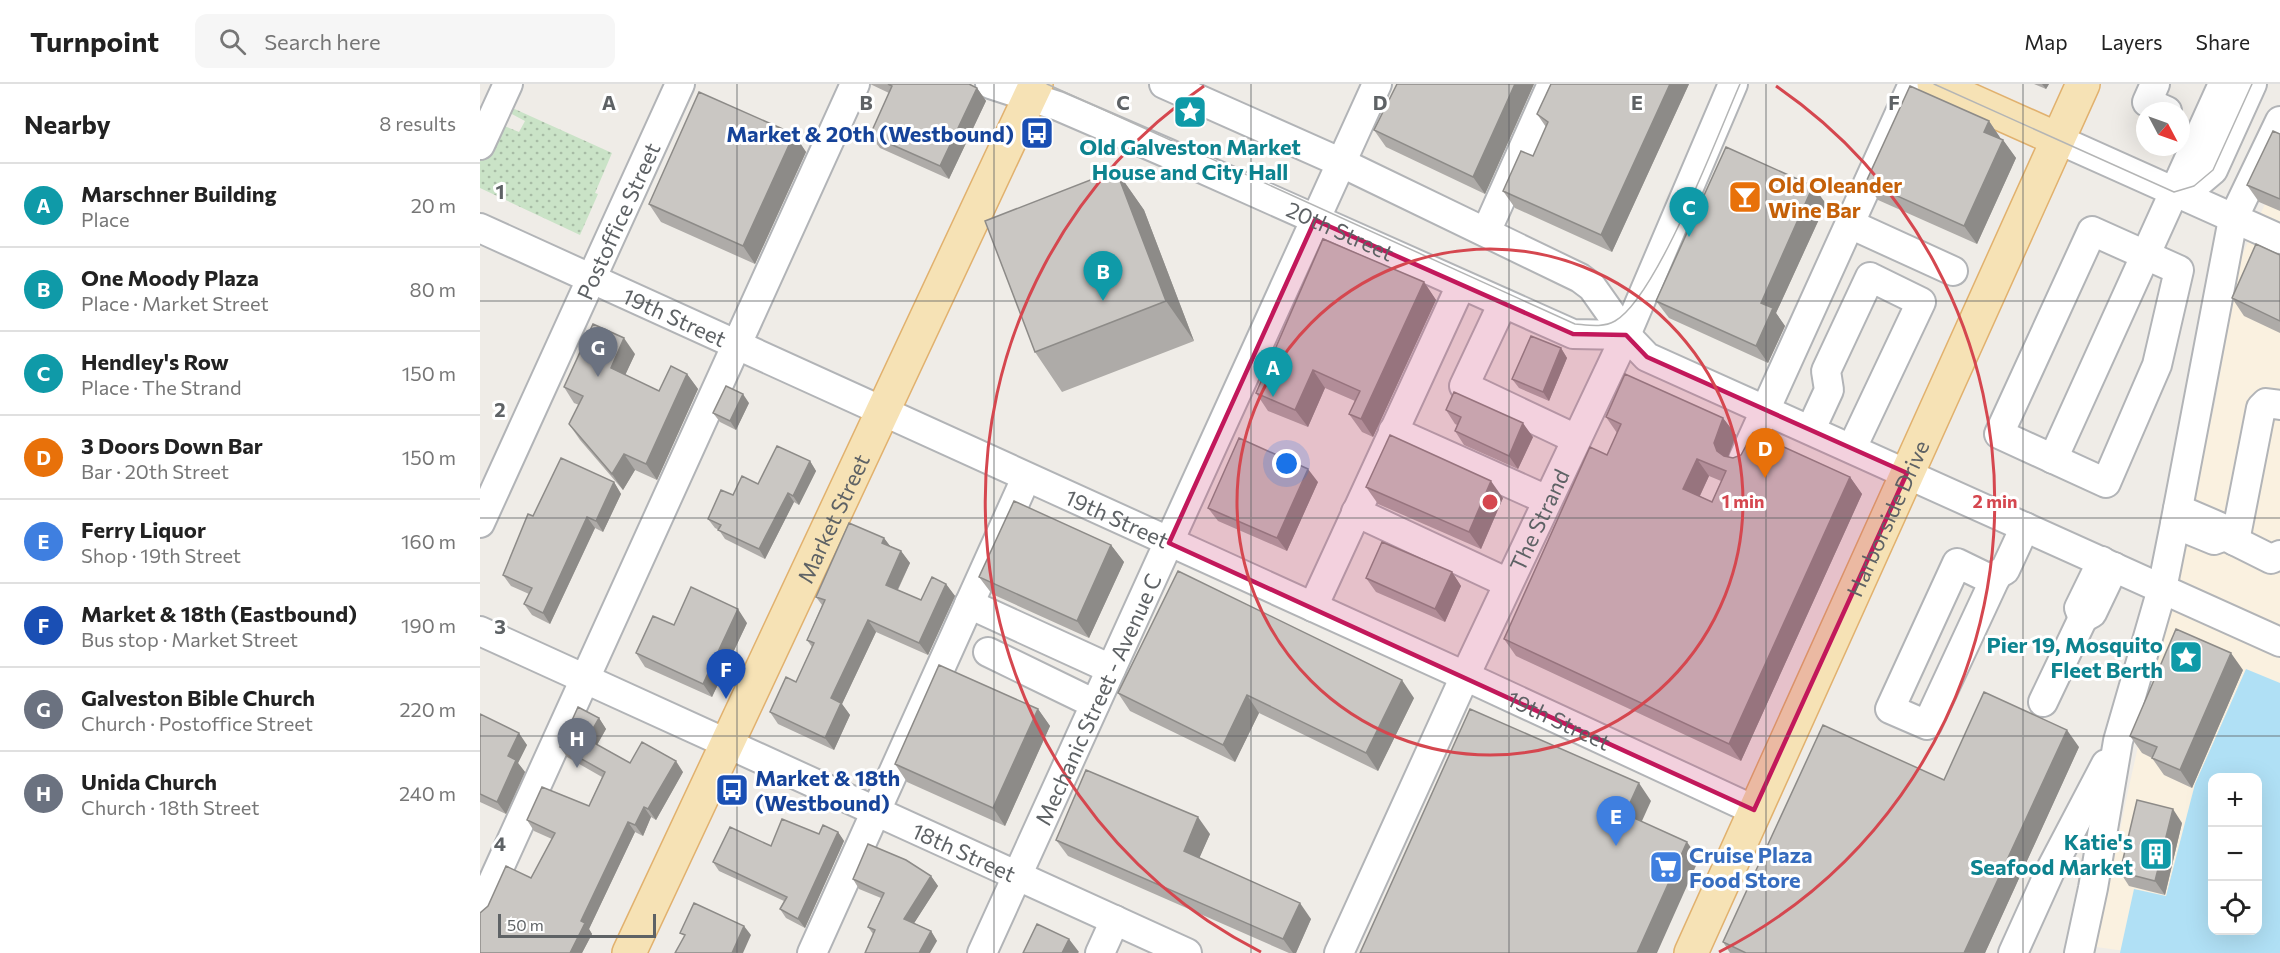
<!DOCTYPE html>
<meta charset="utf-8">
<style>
:root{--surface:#fff;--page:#f6f6f6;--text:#222;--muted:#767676;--line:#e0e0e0;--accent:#2563eb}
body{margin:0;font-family:Commissioner,sans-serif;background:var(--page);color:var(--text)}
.controls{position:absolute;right:18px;bottom:18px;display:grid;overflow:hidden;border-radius:12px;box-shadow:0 6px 24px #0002}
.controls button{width:54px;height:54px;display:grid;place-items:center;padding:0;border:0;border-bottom:2px solid var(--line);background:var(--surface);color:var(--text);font:30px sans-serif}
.compass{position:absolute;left:1656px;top:18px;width:54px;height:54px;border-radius:50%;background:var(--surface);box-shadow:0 6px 24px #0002;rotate:131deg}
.scale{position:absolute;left:18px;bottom:15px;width:158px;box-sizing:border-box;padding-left:6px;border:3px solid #5e6265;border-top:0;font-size:16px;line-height:21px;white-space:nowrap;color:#5e6265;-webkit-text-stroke:4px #fff;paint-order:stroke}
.you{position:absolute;left:807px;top:380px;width:21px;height:21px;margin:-15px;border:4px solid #fff;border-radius:50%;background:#1a73e8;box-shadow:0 0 0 9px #1a73e833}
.badge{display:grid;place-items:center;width:39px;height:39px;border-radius:50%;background:var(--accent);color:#fff;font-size:20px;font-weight:700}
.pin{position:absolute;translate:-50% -50px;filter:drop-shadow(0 2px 3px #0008)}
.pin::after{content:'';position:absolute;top:32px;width:21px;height:18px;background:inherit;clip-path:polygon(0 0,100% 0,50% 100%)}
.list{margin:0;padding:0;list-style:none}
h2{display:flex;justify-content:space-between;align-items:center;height:78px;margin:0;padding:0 24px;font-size:26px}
h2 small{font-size:20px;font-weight:400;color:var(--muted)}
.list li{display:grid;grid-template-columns:39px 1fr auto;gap:18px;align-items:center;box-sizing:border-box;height:84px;padding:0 24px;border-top:2px solid var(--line)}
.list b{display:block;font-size:22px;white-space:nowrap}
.list p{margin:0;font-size:20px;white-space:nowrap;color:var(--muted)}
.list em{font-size:20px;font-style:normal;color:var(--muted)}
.icon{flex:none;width:33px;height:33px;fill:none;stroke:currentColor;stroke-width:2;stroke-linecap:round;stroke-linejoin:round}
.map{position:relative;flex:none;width:1800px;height:869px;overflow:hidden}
header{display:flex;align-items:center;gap:36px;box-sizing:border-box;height:84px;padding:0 30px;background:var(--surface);border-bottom:2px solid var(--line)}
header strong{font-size:28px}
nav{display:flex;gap:33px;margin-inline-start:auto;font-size:21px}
.search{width:420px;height:54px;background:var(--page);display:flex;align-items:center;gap:15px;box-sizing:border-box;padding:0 21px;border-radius:12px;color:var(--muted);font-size:22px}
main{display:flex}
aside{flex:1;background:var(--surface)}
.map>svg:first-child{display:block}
</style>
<header>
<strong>Turnpoint</strong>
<div class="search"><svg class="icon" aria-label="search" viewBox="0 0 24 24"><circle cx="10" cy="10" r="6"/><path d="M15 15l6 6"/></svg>Search here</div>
<nav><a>Map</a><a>Layers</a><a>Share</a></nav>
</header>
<main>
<aside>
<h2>Nearby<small>8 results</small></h2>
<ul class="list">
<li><span class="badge" style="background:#0f9aa8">A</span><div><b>Marschner Building</b><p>Place</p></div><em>20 m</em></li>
<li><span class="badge" style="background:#0f9aa8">B</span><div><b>One Moody Plaza</b><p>Place · Market Street</p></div><em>80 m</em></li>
<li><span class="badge" style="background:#0f9aa8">C</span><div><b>Hendley's Row</b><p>Place · The Strand</p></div><em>150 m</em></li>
<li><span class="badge" style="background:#e8710a">D</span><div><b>3 Doors Down Bar</b><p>Bar · 20th Street</p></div><em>150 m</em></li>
<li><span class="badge" style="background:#3f7fe0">E</span><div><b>Ferry Liquor</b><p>Shop · 19th Street</p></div><em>160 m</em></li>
<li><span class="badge" style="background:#1a4fb4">F</span><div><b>Market &amp; 18th (Eastbound)</b><p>Bus stop · Market Street</p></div><em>190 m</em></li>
<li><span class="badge" style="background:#6b7280">G</span><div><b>Galveston Bible Church</b><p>Church · Postoffice Street</p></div><em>220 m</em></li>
<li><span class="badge" style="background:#6b7280">H</span><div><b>Unida Church</b><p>Church · 18th Street</p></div><em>240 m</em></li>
</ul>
</aside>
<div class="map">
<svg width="1800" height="869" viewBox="0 0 1800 869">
<defs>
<pattern id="grass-dots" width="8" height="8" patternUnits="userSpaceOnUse" patternTransform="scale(1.5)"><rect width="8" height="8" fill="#cae3c7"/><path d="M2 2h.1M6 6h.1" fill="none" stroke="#a7bba5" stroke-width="1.8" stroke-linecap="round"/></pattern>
</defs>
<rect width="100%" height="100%" fill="#efece7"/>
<!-- commercial -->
<path fill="#faf1e0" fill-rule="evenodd" d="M1800,86V869H1660L1616,863L1648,707L1735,319L1760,176ZM1732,694H1778V846H1732Z"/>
<!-- grass -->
<path fill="url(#grass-dots)" d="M26,21L132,69L115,109L118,110L100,151L0,104V76L17,39L39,48L45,37L24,26Z"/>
<!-- water -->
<path fill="#b0e0f5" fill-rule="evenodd" d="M1766,585L1800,599V869H1640L1654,805L1686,812L1715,700ZM1732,694H1778V846H1732Z"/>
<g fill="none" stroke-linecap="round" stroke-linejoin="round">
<defs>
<g id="minor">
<path id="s1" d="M510,0L578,22L687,69L1093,250L1146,251"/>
<path d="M684,0L862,79L1100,194L1112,203L1146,251L1167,273L1800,558"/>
<path d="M1675,0L1667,18L1687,27"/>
<path d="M1577,55L1800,155"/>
<path d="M0,61L28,0"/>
<path d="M1694,108L1714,102L1733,86L1772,0"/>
<path d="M1370,140L1473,187"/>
<path id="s2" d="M0,144L985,592L1274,726"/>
<path d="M1612,147L1699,186L1677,281L1626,399L1519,350Z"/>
<path d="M1006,148L1072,0"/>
<path d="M1023,219L984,302L1096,355"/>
<path d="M1331,345L1349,306L1346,287L1390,193L1441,218L1372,364"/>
<path d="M913,347L1067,416"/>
<path d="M1263,375L1433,0"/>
<path d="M1573,375L1743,0"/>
<path d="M876,428L1028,499"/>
<path id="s3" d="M0,439L200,0"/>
<path d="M1695,440L1734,456L1745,452L1740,443L1698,425"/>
<path d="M1745,452L1791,475L1800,471"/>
<path d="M1755,457L1781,324L1786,319L1800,321"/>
<path d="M1622,477L1599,524L1603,534L1612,529L1634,483"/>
<path d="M1514,497L1477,479L1410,625L1447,641L1514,497L1518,490L1525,486L1545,443"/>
<path d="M489,520L631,585"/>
<path d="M833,523L981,201"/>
<path id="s4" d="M0,547L707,869"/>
<path d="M508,568L615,620"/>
<path d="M1563,618L1603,534"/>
<path d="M0,826L375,0"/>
<path d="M332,869L546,394"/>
<path id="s5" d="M502,869L897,0"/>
<path d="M620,869L635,836"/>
<path id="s6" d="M859,869L985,592L1146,251L1253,0"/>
<path d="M1533,869L1571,785L1626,680"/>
<path d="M1599,869L1613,804L1638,657L1682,505L1695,440L1753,135L1800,37"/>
</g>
<g id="major">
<path d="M1454,0L1577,55"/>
<path id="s7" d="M149,869L556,0"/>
<path id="s8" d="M1211,869L1603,0"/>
</g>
</defs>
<!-- minor casing -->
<use href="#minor" stroke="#b2b4b7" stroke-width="32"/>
<!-- major casing -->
<use href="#major" stroke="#e1b16e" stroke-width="36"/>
<!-- minor -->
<use href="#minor" stroke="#fff" stroke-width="28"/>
<!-- major -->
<use href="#major" stroke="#f6e2b5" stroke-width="33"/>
<!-- tram -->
<path stroke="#b4b5b5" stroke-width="1.5" d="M567,0L1095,240C1108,241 1123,244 1135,237C1177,213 1238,50 1260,0
M1454,0L1694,108L1714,102L1733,86L1772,0"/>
</g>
<!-- wall -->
<path fill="#aeaba8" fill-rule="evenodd" d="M390,0H489L497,4L506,17L469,95L400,64L390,51L409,9Z
M1054,0L1005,110L906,63L894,46Z
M1071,0H1209L1132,168L1035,124L1023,107L1053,72L1066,43L1057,30Z
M1554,0H1569L1566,5Z
M1509,37L1521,55L1523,56L1536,74L1497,160L1398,116L1386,98Z
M314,50L326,68L275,180L181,138L169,120Z
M1800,50V127L1779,118L1767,101Z
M636,86L664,126L714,257L582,308L555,268Z
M1333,102L1346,120L1296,229L1305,242L1288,279L1189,234L1176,217Z
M1800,171V249L1764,232L1752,214Z
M944,198L956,216L893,353L882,348L869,330L875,317L845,304L828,343L788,327L776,309Z
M1081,264L1087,274L1069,317L1039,304L1032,295Z
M155,270L145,291L179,307L207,290L218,305L177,396L155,386L143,406L100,356L89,340L99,321L94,319L84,303Z
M269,319L256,346L240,338L233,329Z
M966,326L1053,353L1038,385L984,361L975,347L977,341L975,340Z
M1126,333L1243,334L1256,351L1248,373L1370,393L1382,410L1261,677L1036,572L1024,555L1127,371L1137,349ZM1229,392L1241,397L1232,418L1220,412Z
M330,377L336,387L319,421L314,418L285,475L245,455L239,446L235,444L228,435L253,411Z
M134,398L141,410L123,448L115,444L70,540L52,531L44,520L49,510L31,502L23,491L53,432Z
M838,398L807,467L738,437L728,424Z
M886,403L1023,414L1001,465L898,420Z
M404,454L410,462L421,467L430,479L418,506L441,516L466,500L475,512L448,571L396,548L362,620L370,631L354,666L298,640L290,628L316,598L332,563L327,556L342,521L336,513Z
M631,461L644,478L609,554L512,510L499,493Z
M972,488L981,502L965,538L896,508L886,494Z
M267,539L232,613L165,583L156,569L194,541Z
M1763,586L1712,704L1684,691L1672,674L1662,669L1650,652Z
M638,609L934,614L898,687L779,629L755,678L650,627Z
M558,625L570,642L525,742L427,698L415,680Z
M0,630L47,661L38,679L45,688L26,730L0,718Z
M119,634L126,645L117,661L150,679L203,688L176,736L171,733L163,752L155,748L109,845L112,850L102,869H0L51,794L72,755L54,747L47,736L109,722L122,693L87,673L80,663Z
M1599,663L1505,869H1250L1243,858L1464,696Z
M1702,739L1685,811L1649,802L1640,788Z
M358,748L364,757L325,844L306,834L300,825L304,817L239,787L233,778L291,762L339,750Z
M730,750L719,774L831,835L816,869H809L588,772L576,756Z
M451,792L458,802L434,839L451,847L457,857L393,850L388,843L401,814L379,805L373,795Z"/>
<!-- shaded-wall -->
<path fill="#8d8b88" d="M1035,0H1054L1005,110L993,93Z
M1190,0H1209L1132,168L1121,151Z
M1562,0H1569L1566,5Z
M497,4L506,17L469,95L460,82Z
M1509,37L1521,55L1516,65L1504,48Z
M314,50L326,68L275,180L263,162Z
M1523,56L1536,74L1497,160L1484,142Z
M636,86L664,126L714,257L686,217Z
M1333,102L1346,120L1296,229L1305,242L1288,279L1276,262L1281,219Z
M944,198L956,216L893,353L881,335Z
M144,254L155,270L141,300L131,284Z
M1081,264L1087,274L1069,317L1063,308Z
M833,286L845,304L828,343L815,326Z
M207,290L218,305L177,396L166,380Z
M263,310L269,319L256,346L250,337Z
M1243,334L1256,351L1247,376L1237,367L1234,359Z
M1043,339L1053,353L1038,385L1029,372Z
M144,370L155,386L143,406L132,390Z
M1217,375L1229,392L1215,422L1203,405Z
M330,377L336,387L319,421L313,412Z
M828,385L838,398L807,467L797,454Z
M1370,393L1382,410L1261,677L1249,660Z
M1011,397L1023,414L1001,465L989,448Z
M134,398L141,410L123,448L116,437Z
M308,409L314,418L285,475L279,465Z
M107,433L115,444L70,540L63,529Z
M404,454L413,466L402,459Z
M631,461L644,478L609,554L597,537Z
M421,467L430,479L414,513L406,501Z
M972,488L981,502L965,538L955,525Z
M466,500L475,512L448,571L439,559Z
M258,525L267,539L232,613L223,600Z
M388,536L396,548L362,620L370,631L354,666L345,654L351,614Z
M1751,569L1763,586L1712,704L1700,686Z
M922,596L934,614L898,687L886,669Z
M767,611L779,629L755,678L743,661Z
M558,625L570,642L525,742L513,724Z
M119,634L126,645L114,666L107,655Z
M1587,646L1599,663L1505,869H1484Z
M39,649L47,661L38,679L45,688L26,730L17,718L28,672Z
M196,677L203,688L176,736L168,725Z
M1159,699L1171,717L1157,748L1145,730Z
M164,723L171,733L163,752L155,741Z
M1693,725L1702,739L1685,811L1675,797Z
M718,733L730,750L715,784L704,767Z
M148,738L155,748L109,845L112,850L102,869H90L101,837Z
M358,748L364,757L325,844L318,835Z
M1207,758L1219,775L1177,869H1157Z
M451,792L458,802L431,844L424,835Z
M820,819L831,835L816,869H813L803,855Z
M264,842L271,851L263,869H252Z
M451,847L457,857L450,869H439Z
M589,855L599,868L598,869H582Z"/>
<!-- building -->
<path fill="#cac7c3" stroke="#8d8b88" stroke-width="1.5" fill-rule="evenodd" d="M408,0H489L497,4L460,82L390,51L412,2Z
M917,0H1035L993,93L894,46Z
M1071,0H1190L1121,151L1023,107L1041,67L1053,72L1068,38L1057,30Z
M1430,2L1509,37L1504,48L1523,56L1484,142L1386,98Z
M219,8L314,50L263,162L169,120Z
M1793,47L1800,50V115L1767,101Z
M1246,63L1333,102L1281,219L1293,224L1276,262L1176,217Z
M636,86L686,217L555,268L505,137Z
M843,155L944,198L881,335L869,330L880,307L833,286L815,326L776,309Z
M1776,160L1800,171V237L1752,214Z
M113,240L144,254L131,284L179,307L191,282L207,290L166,380L144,370L132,390L89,340L103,312L84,303Z
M1051,252L1081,264L1063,308L1032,295Z
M1145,290L1243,334L1234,359L1237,367L1244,372L1253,374L1261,371L1273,349L1370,393L1249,660L1024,555L1110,363L1127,371L1141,340L1126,333ZM1217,375L1246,387L1232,418L1203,405Z
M246,302L263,310L250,337L233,329Z
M974,308L1043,339L1029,372L975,347L981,333L966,326Z
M910,351L1011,397L989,448L886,403Z
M759,354L828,385L797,454L728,424Z
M297,362L330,377L313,412L308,409L279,465L238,446L241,441L228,435L241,406L253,411L262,392L278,400Z
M81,374L134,398L116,437L107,433L63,529L44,520L52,504L23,491L48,430L53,432Z
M534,417L631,461L597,537L499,493Z
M369,439L404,454L402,459L421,467L406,501L441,516L452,493L466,500L439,559L388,536L351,614L361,619L345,654L290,628L306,593L316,598L334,559L327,556L345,516L336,513Z
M902,458L972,488L955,525L886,494Z
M698,487L922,596L886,669L767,611L743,661L638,609Z
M211,503L258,525L223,600L156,569L173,532L194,541Z
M1696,545L1751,569L1700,686L1672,674L1677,663L1650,652Z
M459,581L558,625L513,724L415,680Z
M1504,608L1587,646L1484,869H1266L1243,858L1343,641L1464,696Z
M98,623L119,634L107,655L150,679L162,658L196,677L168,725L164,723L155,741L148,738L101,837L105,839L90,869H0V829L8,822L26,782L51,794L75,749L47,736L62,703L109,722L125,688L80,663Z
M990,625L1159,699L1145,730L1207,758L1157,869H880Z
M0,630L39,649L28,672L36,676L17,718L0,710Z
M606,686L718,733L704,767L820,819L803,855L576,756Z
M1657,716L1693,725L1675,797L1640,788Z
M302,735L339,750L343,741L358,748L318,835L300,825L307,813L233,778L250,743L291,762Z
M388,760L426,776L451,792L424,835L451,847L439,869H385L395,846L388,843L404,809L373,795Z
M214,819L264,842L252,869H195L205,851L200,849Z
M557,840L589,855L582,869H543Z"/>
<!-- marked area -->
<path fill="#c2185b" fill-opacity="0.2" stroke="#c2185b" stroke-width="4.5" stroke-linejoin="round" d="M835,136L1093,250L1146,251L1167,273L1427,389L1274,726L689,459Z"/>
<!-- grid -->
<path fill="none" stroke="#5e6265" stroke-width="1.5" stroke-opacity="0.55" d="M257,0V869M514,0V869M771,0V869M1029,0V869M1286,0V869M1543,0V869M0,217H1800M0,434H1800M0,652H1800"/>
<!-- distance rings -->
<g fill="none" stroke="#d5474f" stroke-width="3">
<circle cx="1010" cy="418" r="253"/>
<path d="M781 868A505 505 0 0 1 724 2M1296 2A505 505 0 0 1 1239 868"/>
</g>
<!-- icons -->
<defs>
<symbol id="sight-square" viewBox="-11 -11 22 22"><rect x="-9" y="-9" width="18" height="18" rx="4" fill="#0f9aa8" stroke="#fff"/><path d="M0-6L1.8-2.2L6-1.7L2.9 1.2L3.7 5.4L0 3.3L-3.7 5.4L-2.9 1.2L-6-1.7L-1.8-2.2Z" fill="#fff"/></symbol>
<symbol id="bus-square" viewBox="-11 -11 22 22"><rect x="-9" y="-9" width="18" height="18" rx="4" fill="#1a4fb4" stroke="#fff"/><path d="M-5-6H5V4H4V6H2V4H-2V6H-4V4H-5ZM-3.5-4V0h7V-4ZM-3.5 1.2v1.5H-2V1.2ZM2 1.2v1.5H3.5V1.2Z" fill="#fff"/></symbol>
<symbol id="bar-square" viewBox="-11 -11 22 22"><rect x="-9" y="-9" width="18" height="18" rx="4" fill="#e8710a" stroke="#fff"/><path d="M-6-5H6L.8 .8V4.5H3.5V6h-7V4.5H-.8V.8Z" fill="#fff"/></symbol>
<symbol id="building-square" viewBox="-11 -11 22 22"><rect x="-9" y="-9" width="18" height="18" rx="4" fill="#0f9aa8" stroke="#fff"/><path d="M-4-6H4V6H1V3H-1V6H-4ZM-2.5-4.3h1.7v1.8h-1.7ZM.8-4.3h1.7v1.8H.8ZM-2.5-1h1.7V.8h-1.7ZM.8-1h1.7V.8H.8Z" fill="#fff"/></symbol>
<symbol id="supermarket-square" viewBox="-11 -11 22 22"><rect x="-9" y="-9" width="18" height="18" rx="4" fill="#3f7fe0" stroke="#fff"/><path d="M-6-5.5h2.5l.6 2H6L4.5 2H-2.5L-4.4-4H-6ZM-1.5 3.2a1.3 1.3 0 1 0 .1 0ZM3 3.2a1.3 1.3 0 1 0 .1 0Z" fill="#fff"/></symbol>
</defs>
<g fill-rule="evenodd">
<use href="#sight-square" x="691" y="9" width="38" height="38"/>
<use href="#bus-square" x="538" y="30" width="38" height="38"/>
<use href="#bar-square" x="1246" y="94" width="38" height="38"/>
<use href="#sight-square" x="1687" y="554" width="38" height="38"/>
<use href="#bus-square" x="233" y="687" width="38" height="38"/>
<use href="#building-square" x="1657" y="751" width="38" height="38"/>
<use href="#supermarket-square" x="1167" y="764" width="38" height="38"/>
</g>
<g text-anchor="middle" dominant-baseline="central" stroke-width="6" stroke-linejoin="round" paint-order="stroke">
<!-- transit labels -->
<g font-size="22" font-weight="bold" fill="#164399" stroke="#fff" text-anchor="end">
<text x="534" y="49">Market &amp; 20th (Westbound)</text>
<text x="275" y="693" text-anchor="start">Market &amp; 18th<tspan x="275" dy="25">(Westbound)</tspan></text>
</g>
<!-- culture labels -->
<g font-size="22" font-weight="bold" fill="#0d838f" stroke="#fff" text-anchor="end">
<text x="710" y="62" text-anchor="middle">Old Galveston Market<tspan x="710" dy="25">House and City Hall</tspan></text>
<text x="1683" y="560">Pier 19, Mosquito<tspan x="1683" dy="25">Fleet Berth</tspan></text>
<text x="1653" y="757">Katie's<tspan x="1653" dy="25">Seafood Market</tspan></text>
</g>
<!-- food labels -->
<g font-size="22" font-weight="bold" fill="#c56008" stroke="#fff" text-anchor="start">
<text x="1288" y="100">Old Oleander<tspan x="1288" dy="25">Wine Bar</tspan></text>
</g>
<!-- street labels -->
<g font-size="22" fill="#5e6265" stroke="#fff">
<text stroke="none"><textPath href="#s3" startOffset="332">Postoffice Street</textPath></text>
<text stroke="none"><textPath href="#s1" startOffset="380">20th Street</textPath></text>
<text stroke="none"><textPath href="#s2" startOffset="214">19th Street</textPath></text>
<text stroke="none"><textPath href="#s7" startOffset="480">Market Street</textPath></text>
<text stroke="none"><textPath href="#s8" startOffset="477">Harborside Drive</textPath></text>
<text stroke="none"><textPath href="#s2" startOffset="700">19th Street</textPath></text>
<text stroke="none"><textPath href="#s6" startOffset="477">The Strand</textPath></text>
<text stroke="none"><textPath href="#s5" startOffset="279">Mechanic Street - Avenue C</textPath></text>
<text stroke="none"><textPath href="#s2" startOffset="1186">19th Street</textPath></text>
<text stroke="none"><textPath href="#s4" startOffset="532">18th Street</textPath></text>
</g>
<!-- shop labels -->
<g font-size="22" font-weight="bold" fill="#366cbe" stroke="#fff" text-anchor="start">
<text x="1209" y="770">Cruise Plaza<tspan x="1209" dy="25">Food Store</tspan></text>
</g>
</g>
<g font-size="20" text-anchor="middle" font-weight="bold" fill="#5e6265" stroke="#fff" stroke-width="6" stroke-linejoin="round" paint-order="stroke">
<text x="129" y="26">A</text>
<text x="386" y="26">B</text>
<text x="643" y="26">C</text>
<text x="900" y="26">D</text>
<text x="1157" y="26">E</text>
<text x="1414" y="26">F</text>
<text x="20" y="115">1</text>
<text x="20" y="333">2</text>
<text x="20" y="550">3</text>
<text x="20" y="767">4</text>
</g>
<circle cx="1010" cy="418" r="9" fill="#d5474f" stroke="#fff" stroke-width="3"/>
<g font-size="18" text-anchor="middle" font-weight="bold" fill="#d5474f" stroke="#fff" stroke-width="6" stroke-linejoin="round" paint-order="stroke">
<text x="1263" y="424">1 min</text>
<text x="1515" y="424">2 min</text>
</g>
</svg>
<div class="controls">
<button>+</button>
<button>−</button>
<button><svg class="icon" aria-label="locate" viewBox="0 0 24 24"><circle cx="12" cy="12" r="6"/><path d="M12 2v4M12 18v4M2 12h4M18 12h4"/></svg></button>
</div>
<svg class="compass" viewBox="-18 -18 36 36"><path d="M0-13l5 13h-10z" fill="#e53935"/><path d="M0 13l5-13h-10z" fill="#767676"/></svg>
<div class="scale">50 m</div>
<div class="you"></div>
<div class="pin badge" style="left:793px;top:313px;background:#0f9aa8">A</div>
<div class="pin badge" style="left:623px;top:217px;background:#0f9aa8">B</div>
<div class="pin badge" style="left:1209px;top:153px;background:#0f9aa8">C</div>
<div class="pin badge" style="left:1285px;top:394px;background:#e8710a">D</div>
<div class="pin badge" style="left:1136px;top:762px;background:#3f7fe0">E</div>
<div class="pin badge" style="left:246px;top:615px;background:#1a4fb4">F</div>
<div class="pin badge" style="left:118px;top:293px;background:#6b7280">G</div>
<div class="pin badge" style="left:97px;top:684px;background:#6b7280">H</div>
</div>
</main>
